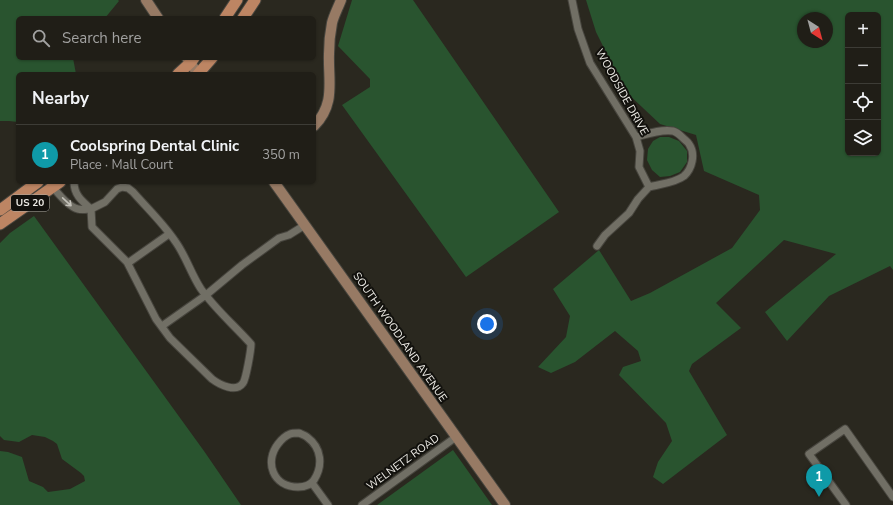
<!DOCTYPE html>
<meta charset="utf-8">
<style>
:root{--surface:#201e17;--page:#282720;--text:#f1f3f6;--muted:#a2a2a1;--line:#3d3c36;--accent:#b45309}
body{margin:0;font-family:"Nunito Sans",sans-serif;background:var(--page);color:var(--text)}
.controls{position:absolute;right:12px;top:12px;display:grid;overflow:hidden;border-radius:6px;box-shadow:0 1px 3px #0004}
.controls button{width:36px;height:36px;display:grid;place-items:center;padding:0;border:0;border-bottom:1px solid var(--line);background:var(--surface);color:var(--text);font:20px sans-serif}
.compass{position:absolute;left:797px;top:12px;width:36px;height:36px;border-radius:50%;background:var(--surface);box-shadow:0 1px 3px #0004;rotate:144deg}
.you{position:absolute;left:487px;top:324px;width:14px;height:14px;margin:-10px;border:3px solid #fff;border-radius:50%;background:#1a73e8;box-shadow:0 0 0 6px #1a73e833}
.badge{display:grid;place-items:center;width:26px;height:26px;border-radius:50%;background:var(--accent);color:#fff;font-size:13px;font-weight:700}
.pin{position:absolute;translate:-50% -33px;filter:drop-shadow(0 1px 2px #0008)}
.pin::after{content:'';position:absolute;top:21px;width:14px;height:12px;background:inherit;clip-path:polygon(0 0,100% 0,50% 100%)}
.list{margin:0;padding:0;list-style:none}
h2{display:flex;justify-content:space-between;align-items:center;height:52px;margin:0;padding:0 16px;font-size:17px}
h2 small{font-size:13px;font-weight:400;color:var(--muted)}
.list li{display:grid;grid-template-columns:26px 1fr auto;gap:12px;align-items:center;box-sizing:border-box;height:60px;padding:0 16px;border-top:1px solid var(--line)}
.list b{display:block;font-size:15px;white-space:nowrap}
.list p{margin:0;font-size:13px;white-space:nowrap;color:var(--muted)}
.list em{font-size:13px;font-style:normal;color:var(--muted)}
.icon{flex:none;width:22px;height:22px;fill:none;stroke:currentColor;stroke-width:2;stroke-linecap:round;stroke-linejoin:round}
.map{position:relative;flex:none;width:893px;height:505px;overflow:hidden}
.search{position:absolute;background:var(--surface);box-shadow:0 1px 3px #0004;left:16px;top:16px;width:300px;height:44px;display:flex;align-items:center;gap:10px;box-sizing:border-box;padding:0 14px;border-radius:6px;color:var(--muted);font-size:15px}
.panel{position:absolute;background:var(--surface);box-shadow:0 1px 3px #0004;left:16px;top:72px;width:300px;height:112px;border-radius:6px}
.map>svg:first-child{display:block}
</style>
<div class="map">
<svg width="893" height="505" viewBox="0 0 893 505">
<rect width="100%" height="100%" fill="#2a281f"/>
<!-- green -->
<path fill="#29542f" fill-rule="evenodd" d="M0,0H118L119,1L105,18H18V58H73L76,74H18V122L9,121H0Z
M352,0H413L559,212L466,277L342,105L370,87V79L338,46Z
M586,0H893V270L890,266L829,296L787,341L765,312L836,254L784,240L716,303L741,328L692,364L689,371L727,435L663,484L653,477L658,462L672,441L666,423L619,375L623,367L641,361L638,351L615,331L575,362L551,373L538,367L566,337L570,316L553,289L599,250L631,301L650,293L732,248L760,210L759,195L704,171L696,135L660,124L626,92L596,32ZM848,15H878V153H848ZM803,18H827V42H803Z
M660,137H669L679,141L687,151V162L680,172L670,176L660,177L652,170L647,160L648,149L653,141Z
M34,216L204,451L241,505H0V451L8,452L22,457L29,481L43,487L48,492L70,489L85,481L84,476L81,473L62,459L57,444L53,441L45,437L32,435L19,442L4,440L0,436V243L10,233Z
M453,450L492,505H377Z"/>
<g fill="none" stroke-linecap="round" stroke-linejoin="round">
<defs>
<path id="street" d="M572,0L578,29L590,63L636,137L640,151L639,167L649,187L638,199L629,213L605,235L597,246
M636,137C647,134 661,129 673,131C677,132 680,135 683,138C685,140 688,142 689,144C696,154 692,169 684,176C675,183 660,184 649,187
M49,182C55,190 68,207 78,209C82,210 87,209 91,209
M74,182C74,195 82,201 91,209
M122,187L128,188L133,192C147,208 163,223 175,241C186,256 191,274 201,289C216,310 234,325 251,344C251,350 246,379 243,383C236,393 220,385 212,379L170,338L156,319L127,262L92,227L91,209L105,202L117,189Z
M128,263L169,234
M162,326L206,295L242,265L279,238L289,235L305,225
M299,433C301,434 305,435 307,437C322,448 323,466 314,480C310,486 304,487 298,487C273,487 264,462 278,444C281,440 285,436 290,434C292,433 296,433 299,433Z
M312,483L328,505
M362,505L456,437
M846,505L809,454L845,429L893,497"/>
<path id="secondary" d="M146,0L158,18
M187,58L198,74
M314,126C336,104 328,81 329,54C329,44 330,33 332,23C334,15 338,8 341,0
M274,182L505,505"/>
<path id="primary" d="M225,18L237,0
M243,18L255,0
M178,74L190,63L194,58
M198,74L212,58
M0,210L38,182
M0,224L60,182"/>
</defs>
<!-- street casing -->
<use href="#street" stroke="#47453e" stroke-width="9"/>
<!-- secondary casing -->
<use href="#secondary" stroke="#47453e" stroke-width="12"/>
<!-- primary casing -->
<use href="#primary" stroke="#47453e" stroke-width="13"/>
<!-- street -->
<use href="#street" stroke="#716f65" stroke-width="7"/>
<!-- secondary -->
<use href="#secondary" stroke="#977a64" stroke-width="10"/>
<!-- primary -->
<use href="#primary" stroke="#bd8563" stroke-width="11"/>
</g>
<!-- one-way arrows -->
<defs><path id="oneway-shaft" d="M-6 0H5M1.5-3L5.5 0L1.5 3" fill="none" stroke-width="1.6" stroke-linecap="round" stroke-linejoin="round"/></defs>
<use stroke="#c2c0b8" href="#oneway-shaft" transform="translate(67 202) rotate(43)"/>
<g text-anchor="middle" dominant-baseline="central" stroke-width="4" stroke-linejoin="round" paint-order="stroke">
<!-- shield labels -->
<rect fill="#12110d" stroke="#abaaa4" stroke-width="1" x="11" y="195" width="38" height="16" rx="3"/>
<g font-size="10" font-weight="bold" fill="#edebe5">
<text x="30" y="203">US 20</text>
</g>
<!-- street labels -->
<g font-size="11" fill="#edebe5" stroke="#12110d">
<text transform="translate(622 92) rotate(61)">WOODSIDE DRIVE</text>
<text transform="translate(400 337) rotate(55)">SOUTH WOODLAND AVENUE</text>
<text transform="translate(403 462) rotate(-36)">WELNETZ ROAD</text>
</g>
</g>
</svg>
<div class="controls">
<button>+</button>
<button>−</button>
<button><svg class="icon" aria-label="locate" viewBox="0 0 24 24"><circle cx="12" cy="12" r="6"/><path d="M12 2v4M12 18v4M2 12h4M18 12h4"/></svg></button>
<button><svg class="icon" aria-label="layers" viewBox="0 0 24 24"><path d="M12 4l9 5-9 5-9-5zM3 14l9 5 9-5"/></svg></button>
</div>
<svg class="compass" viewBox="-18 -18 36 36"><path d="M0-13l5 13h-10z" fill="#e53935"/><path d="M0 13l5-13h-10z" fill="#a2a2a1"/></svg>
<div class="you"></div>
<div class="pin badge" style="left:819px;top:497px;background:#0f9aa8">1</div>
<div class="search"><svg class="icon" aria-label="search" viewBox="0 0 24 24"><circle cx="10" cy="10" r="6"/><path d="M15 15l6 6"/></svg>Search here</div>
<section class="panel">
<h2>Nearby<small></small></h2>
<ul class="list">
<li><span class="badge" style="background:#0f9aa8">1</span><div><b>Coolspring Dental Clinic</b><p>Place · Mall Court</p></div><em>350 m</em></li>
</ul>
</section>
</div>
